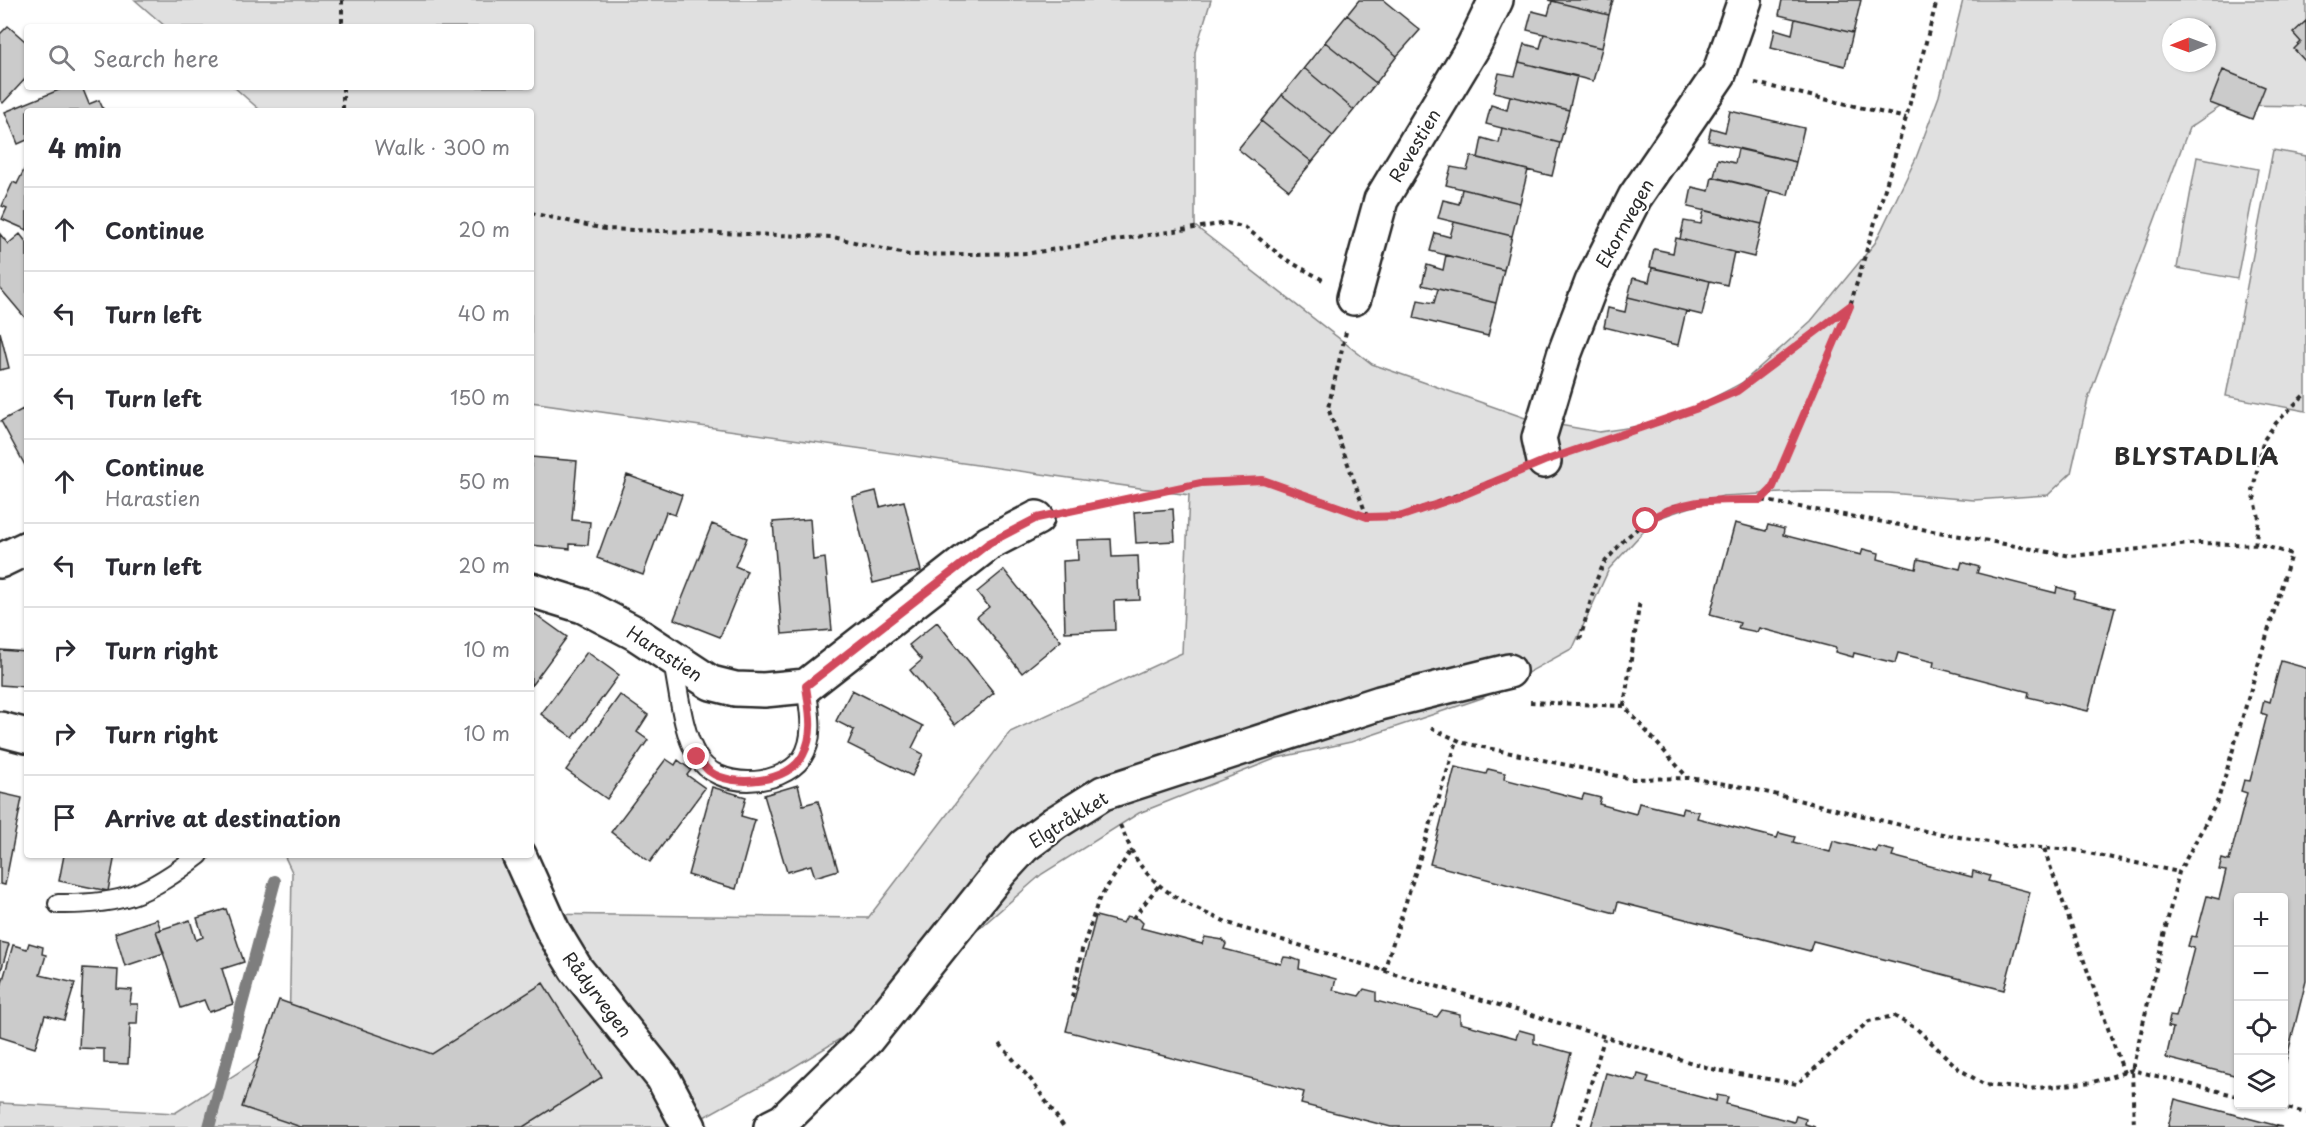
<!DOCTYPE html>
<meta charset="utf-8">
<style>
:root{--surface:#fff;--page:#f7f7f7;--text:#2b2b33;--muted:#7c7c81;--line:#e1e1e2}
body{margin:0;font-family:"Playpen Sans",sans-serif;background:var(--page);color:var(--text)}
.controls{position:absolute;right:18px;bottom:18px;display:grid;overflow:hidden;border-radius:6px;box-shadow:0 2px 4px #0004}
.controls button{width:54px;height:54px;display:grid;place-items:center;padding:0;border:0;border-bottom:2px solid var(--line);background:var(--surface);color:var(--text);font:30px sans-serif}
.compass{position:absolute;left:2162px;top:18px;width:54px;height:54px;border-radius:50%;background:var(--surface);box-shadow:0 2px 4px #0004;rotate:269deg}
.stop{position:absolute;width:18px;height:18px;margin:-14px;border:4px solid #d1495b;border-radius:50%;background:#fff}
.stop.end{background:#d1495b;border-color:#fff;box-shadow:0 2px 6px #0008}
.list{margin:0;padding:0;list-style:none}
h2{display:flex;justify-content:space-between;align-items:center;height:78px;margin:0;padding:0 24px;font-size:26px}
h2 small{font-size:20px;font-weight:400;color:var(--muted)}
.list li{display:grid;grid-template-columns:39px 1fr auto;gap:18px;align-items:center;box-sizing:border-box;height:84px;padding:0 24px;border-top:2px solid var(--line)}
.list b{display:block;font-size:22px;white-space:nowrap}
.list p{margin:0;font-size:20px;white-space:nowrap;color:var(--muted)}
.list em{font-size:20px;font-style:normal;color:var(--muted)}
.icon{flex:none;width:33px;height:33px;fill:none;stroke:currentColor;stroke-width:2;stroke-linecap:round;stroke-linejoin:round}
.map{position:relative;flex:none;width:2306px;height:1127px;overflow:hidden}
.search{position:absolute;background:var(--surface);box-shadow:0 2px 4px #0004;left:24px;top:24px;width:510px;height:66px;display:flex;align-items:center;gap:15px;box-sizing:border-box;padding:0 21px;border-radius:6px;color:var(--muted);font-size:22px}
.panel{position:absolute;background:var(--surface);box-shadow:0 2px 4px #0004;left:24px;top:108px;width:510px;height:750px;border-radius:6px}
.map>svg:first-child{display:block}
</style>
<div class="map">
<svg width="2306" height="1127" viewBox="0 0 2306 1127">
<rect width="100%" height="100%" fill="#fff"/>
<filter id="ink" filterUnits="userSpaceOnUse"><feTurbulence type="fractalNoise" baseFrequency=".0167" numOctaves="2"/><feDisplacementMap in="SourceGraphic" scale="12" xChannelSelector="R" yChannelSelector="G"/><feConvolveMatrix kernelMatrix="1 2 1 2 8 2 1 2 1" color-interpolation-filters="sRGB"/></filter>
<g filter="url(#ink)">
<!-- green -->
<path fill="#e0e0e0" stroke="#868686" stroke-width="1.5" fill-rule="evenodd" d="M135,0H1211L1195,52V226L1372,364L1531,420L1599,432L1668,422L1742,383L1811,321L1875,243L1916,158L1939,96L1963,0H2306V106L2223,105L2189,128L2088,399L2071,473L2048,495L1974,500L1889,493L1803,492L1723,496L1655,519L1609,569L1573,648L1482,698L1351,742L1277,758L1139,813L1042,874L881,1014L789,1070L686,1127H0V1103L175,1113L289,1040L292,872L284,855H510L531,914L868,918L1010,732L1182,653L1189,495L531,402V111H261L234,87H531V27H166ZM2171,27H2207V63H2171Z
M2273,150L2306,156V411L2226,396Z
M2197,157L2258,169L2237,279L2177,268Z"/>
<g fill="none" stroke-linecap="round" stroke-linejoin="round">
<!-- stream -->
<path stroke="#7e7e7e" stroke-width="12" d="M209,1127L275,881"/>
</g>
<!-- building -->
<path fill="#cbcbcb" stroke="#2b2b2b" stroke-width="1.5" d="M1359,0H1383L1420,30L1397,56L1347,15Z
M1548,0H1613L1609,15Z
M1782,0H1861L1853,33L1779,15Z
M1552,1L1609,15L1602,48L1527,30L1532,11L1548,15Z
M1347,15L1397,56L1376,83L1325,42Z
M1795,19L1853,33L1845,66L1771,48L1775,29L1792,34Z
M2306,21V62L2294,49L2301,42L2293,33Z
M8,26L25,41L27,39V77L3,103L0,100V34Z
M1544,34L1602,48L1593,81L1519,62L1524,44L1540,48Z
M1325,42L1376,83L1354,110L1304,68Z
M1519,62L1577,76L1569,110L1494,92L1499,73L1515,76Z
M1304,68L1354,110L1333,136L1282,95Z
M2223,70L2265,87L2252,119L2210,103Z
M66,87H82L89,104L99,100L104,111H27V140L18,144L5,112Z
M1282,95L1333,136L1312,162L1261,121Z
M1510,96L1569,110L1560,143L1486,124L1491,105L1507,110Z
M1730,111L1804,128L1796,162L1708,141L1711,128L1725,132Z
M1261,121L1312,162L1289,190L1238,149Z
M1502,128L1560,143L1552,176L1478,158L1482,138L1499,143Z
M1738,149L1796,162L1788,195L1714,177L1718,159L1735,163Z
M1471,156L1528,170L1520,203L1446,185L1451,167L1467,170Z
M26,166H27V230L2,219L7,208L2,206L13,182L17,184Z
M1712,177L1770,191L1762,224L1688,207L1692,187L1709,191Z
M1462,189L1520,203L1512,236L1438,218L1443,200L1459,204Z
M1704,210L1762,224L1754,257L1680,239L1684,221L1701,224Z
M1454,222L1512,236L1504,270L1430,251L1435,233L1450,237Z
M0,234L8,244L20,234L27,243V320L0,288Z
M1676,238L1734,252L1727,285L1650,267L1654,249L1673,253Z
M1446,255L1504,270L1496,303L1422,285L1427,265L1443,270Z
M1652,268L1710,281L1702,315L1628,297L1633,278L1649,282Z
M1438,289L1496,303L1488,336L1414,318L1418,300L1434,303Z
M1628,297L1686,311L1678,345L1604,327L1608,308L1625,312Z
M0,332L9,368L0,370Z
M23,409L27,416V469L1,421Z
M531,457L577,461L572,520L590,522L588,545L570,544V549L531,545Z
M627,475L682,495L675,515L666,512L643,575L597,558Z
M876,491L880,507L904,501L921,571L873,583L852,497Z
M1173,509L1175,541L1136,543L1134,512Z
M810,519L813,560L825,558L832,630L782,634L773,522Z
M1735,523L1766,531L1768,525L1784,529L1783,535L1861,555L1863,549L1879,553L1878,559L1916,569L1918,559L1960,569L1962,562L1979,567L1977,573L2056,593L2057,587L2075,592L2073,598L2115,608L2088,711L2028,697L2029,692L1933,667L1934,662L1898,653L1895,663L1854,653L1853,657L1835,652L1836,648L1759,628L1757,632L1738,628L1740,623L1710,615Z
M712,524L747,538L735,566L747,571L720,637L674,619Z
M1111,539L1112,557L1138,556L1140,600L1114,601L1115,630L1065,632L1063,561L1078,560L1077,540Z
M1004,570L1061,641L1022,673L977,617L989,607L977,592Z
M535,614L567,637L531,686V619Z
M937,622L994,693L955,725L910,670L922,660L909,645Z
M0,650L27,652V687L0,685Z
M587,652L619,675L573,738L541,714Z
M2281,661L2306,668V981L2284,1069V898H2238V1076L2166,1058L2173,1028L2168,1027L2170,1016L2176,1017L2194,948L2188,946L2191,936L2196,937L2207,896L2219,899L2226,871L2219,870L2222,859L2229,861L2247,793L2241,791L2244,780L2250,781L2267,715L2261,713L2264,700L2270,702Z
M852,690L923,726L912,748L923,754L912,776L848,744L854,730L836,721Z
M620,695L648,715L637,732L648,740L607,799L566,770Z
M666,759L675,765L678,760L691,770L687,775L705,788L650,862L611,832Z
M1455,767L1486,774L1488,769L1505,773L1504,779L1582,799L1584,794L1601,798L1599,804L1636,814L1639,803L1681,813L1683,808L1699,812L1697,818L1777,838L1779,833L1795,837L1793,842L1830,852L1833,841L1876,852L1878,847L1894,851L1892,856L1972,877L1973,871L1990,876L1988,881L2030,892L2004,990L1813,941L1810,951L1618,902L1615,913L1430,864Z
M798,785L803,805L818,801L838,870L815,877L811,865L787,872L764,795Z
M712,787L746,797L741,816L755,820L736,889L688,875Z
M0,793L22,798L5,885L0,884Z
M64,855H115L108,891L59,881Z
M226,909L244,962L222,969L233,1004L209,1012L204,1000L181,1008L156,931L190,920L196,940L203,937L197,918Z
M1096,916L1123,923L1127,916L1139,919L1143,923L1141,928L1202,944L1205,937L1223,940L1226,944L1224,949L1281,964L1284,957L1292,958L1300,961L1299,969L1336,979L1333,990L1359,996L1364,989L1376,992V1001L1437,1017L1442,1010L1460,1014V1023L1516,1038L1519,1030L1534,1034V1043L1571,1053L1551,1127H1391L1301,1104L1304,1092L1066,1031Z
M157,919L161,930L156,931L164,953L125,966L115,933Z
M0,942L9,944L0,974Z
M29,943L43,947L42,954L46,955L40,975L75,983L64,1020L45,1015L35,1048L0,1037V990L13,945L27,949Z
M83,968L118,970L117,989L132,990L130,1004H138L137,1024H130L128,1064L104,1063V1049L79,1048Z
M543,983L602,1077L523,1127H301L242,1107L279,1000L432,1054Z
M1606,1073L1636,1081L1638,1074L1649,1077L1647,1083L1716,1101L1717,1095L1728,1097L1726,1104L1794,1122L1796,1116L1806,1119L1805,1124L1815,1127H1591Z
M2175,1099L2282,1127H2168Z"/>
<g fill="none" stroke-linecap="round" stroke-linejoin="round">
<defs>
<path id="service" d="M672,658C679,689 681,729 697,756C716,790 780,788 802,758C816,737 809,708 806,686
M58,904C123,905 148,894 199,855"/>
<path id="minor" d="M1354,298L1381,200L1473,47L1496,0
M1544,461L1539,438L1564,355L1592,282L1635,197L1719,74L1745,0
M0,561L27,548
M531,590L583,606L635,633L711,683L735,689L764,690L806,686L989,543L1037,518
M0,729L27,736
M519,855L553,931L576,969L663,1078L689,1127
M771,1127L783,1121L867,1039L1001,871L1024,846L1055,823L1103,793L1380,703L1509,671"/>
</defs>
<!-- service casing -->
<use href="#service" stroke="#2b2b2b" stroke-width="22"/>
<!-- minor casing -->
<use href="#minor" stroke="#2b2b2b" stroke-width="38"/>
<!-- path -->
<path stroke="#2b2b2b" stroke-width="4" stroke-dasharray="4.5 4.5" stroke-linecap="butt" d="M342,0V27
M1755,83L1906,118
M343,87V111
M531,213L605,229L833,237L909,255L1031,253L1227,223L1246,228L1285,259L1323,280
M1346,332L1328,408L1367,517
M1579,449L1695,409L1737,391L1850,306
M1762,500L1772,489L1850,306L1906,118L1937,0
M1070,511L1201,483L1263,480L1367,517L1402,516L1513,474
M2255,545L2259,518L2253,490L2263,441L2276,423L2306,393
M1580,640L1596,581L1604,563L1624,540L1646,521L1672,507L1709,500H1761L2071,556L2200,543L2262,545L2291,554L2218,800L2179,872L2132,1070L2134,1127
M1530,702L1624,706L1688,778
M1624,706L1640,600
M1431,728L1464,743L1632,779L1689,778L1749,788L1925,831L2011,846L2074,850L2179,872
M1120,825C1127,840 1134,859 1145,871C1170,900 1208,915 1242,928L1716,1070L1797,1084L1869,1021L1894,1016L1917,1029L1959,1069L1985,1085L2029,1089L2093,1082L2132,1070L2238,1096
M2044,849L2124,1073
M1133,918L1160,884
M1384,971L1457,741
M1072,997L1082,950L1099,899L1132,849
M1000,1044L1031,1080L1064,1127
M2271,1104L2306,1113
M1578,1127L1604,1039"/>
<!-- service -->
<use href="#service" stroke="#fff" stroke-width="18"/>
<!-- minor -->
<use href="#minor" stroke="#fff" stroke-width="33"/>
</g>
</g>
<g fill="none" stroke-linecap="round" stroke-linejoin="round" filter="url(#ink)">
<!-- route -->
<path stroke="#d1495b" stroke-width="8" d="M697,757C701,761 705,768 709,771C733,789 790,782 803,755C815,733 809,709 806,686L989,543L1037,518L1201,483L1263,480L1367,517L1402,516L1458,497L1544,461L1695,409L1737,391L1850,306L1772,489L1761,500C1714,500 1689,497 1646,521"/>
</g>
<g text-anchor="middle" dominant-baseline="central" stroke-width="4.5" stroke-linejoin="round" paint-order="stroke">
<!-- street labels -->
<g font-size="18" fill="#2b2b2b" stroke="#fff">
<text transform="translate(1414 145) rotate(-59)">Revestien</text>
<text transform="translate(1624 223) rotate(-61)">Ekornvegen</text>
<text transform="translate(665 653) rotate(33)">Harastien</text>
<text transform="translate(1068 819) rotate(-32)">Elgtråkket</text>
<text transform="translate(598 994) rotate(53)">Rådyrvegen</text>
</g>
<!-- district labels -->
<g font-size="24" font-weight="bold" letter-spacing="1.5" fill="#2b2b2b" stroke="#fff">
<text x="2197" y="455">BLYSTADLIA</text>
</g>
</g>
</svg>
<div class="controls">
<button>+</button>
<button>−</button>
<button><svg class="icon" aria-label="locate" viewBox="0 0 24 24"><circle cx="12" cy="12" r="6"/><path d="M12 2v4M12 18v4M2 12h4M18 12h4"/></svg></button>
<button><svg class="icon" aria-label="layers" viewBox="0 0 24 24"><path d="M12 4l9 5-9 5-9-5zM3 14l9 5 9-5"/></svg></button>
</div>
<svg class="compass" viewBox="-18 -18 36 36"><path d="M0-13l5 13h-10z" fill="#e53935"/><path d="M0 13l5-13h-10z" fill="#7c7c81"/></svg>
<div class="stop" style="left:1646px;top:521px"></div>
<div class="stop end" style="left:697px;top:757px"></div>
<div class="search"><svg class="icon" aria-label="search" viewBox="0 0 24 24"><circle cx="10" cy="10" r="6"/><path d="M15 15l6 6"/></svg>Search here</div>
<section class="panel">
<h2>4 min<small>Walk · 300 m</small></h2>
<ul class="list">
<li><svg class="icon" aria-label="ahead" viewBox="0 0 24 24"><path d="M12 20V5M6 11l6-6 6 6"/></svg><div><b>Continue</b></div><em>20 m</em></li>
<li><svg class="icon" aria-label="left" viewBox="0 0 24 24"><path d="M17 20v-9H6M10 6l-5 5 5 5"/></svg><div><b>Turn left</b></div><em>40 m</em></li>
<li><svg class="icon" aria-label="left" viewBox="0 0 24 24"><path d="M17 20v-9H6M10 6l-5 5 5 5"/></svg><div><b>Turn left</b></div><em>150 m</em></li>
<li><svg class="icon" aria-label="ahead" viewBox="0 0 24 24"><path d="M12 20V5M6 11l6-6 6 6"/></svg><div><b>Continue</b><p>Harastien</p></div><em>50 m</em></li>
<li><svg class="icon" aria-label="left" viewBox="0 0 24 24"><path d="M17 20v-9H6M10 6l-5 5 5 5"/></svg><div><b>Turn left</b></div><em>20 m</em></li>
<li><svg class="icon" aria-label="right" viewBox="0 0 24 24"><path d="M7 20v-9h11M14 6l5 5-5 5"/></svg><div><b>Turn right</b></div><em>10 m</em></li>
<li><svg class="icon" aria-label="right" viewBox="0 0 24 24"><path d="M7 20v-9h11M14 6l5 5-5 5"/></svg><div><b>Turn right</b></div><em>10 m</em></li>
<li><svg class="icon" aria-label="arrive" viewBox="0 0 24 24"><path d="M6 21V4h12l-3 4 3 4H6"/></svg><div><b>Arrive at destination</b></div></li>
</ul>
</section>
</div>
